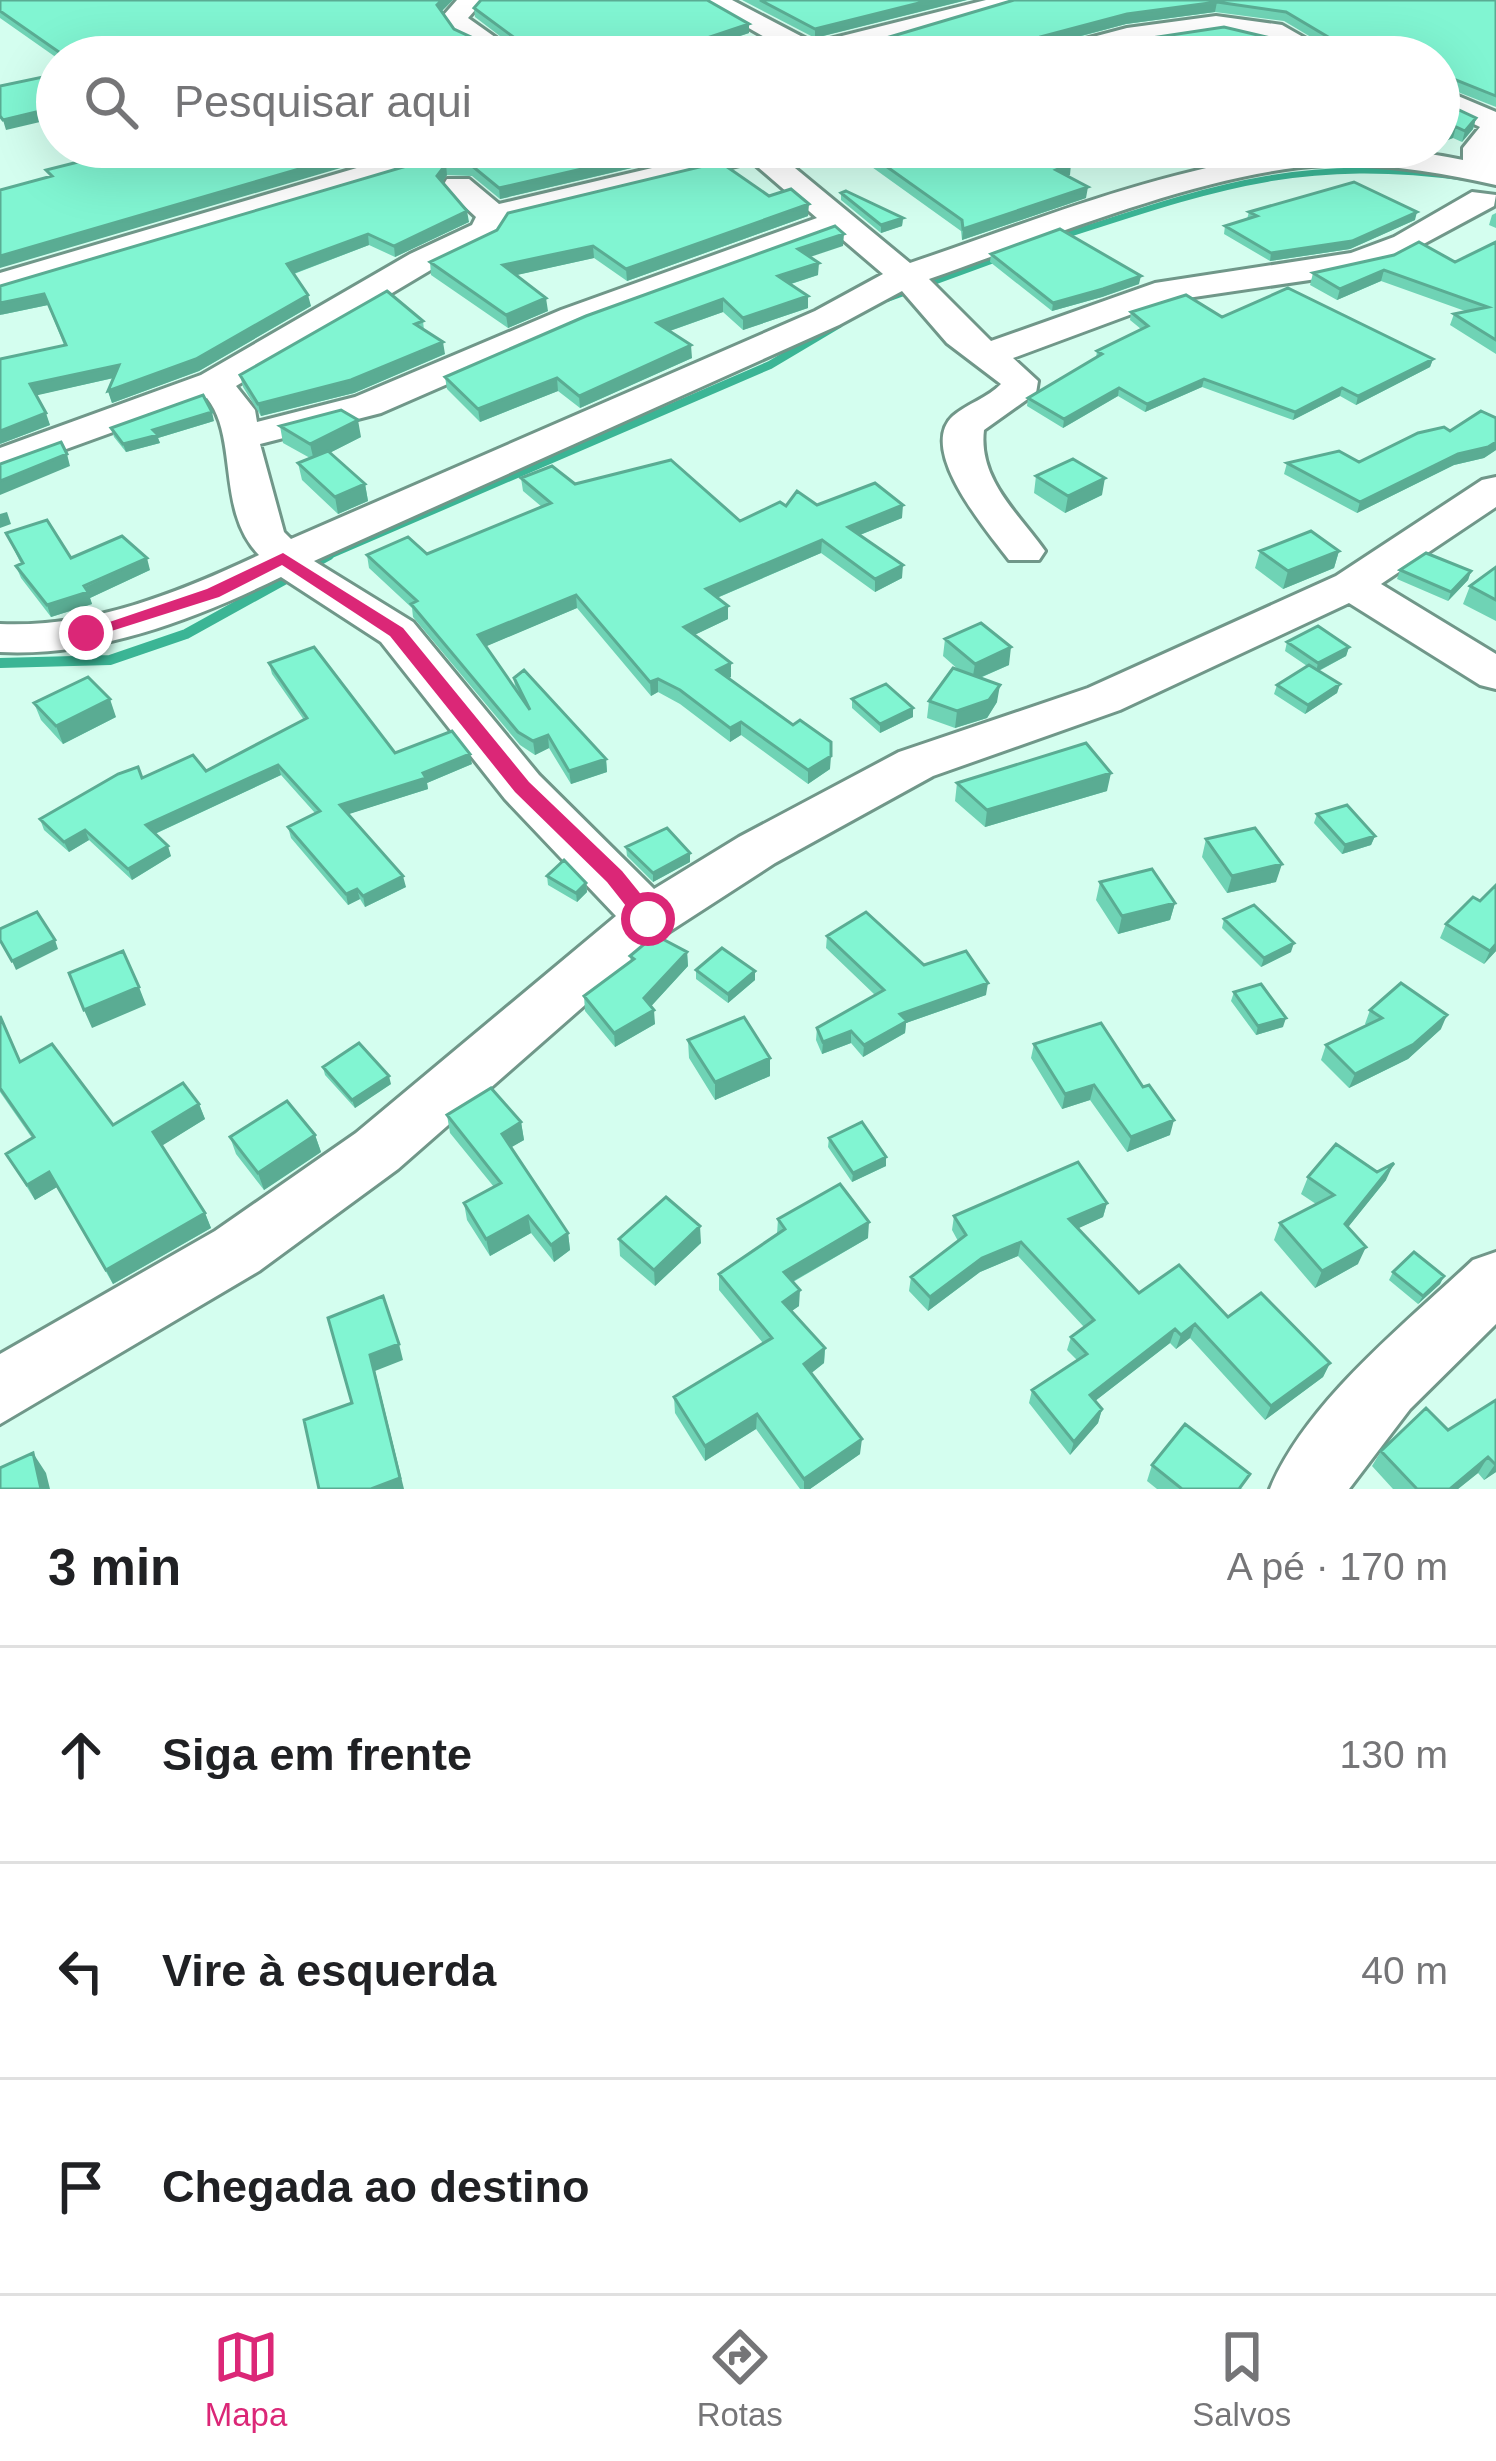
<!DOCTYPE html>
<html lang="pt">
<meta charset="utf-8">
<style>
:root{--surface:#fff;--page:#f2f2f2;--text:#202124;--muted:#757577;--line:#e0e0e0;--accent:#db2777}
body{margin:0;font-family:Arial,sans-serif;background:var(--page);color:var(--text)}
.stop{position:absolute;width:36px;height:36px;margin:-27px;border:9px solid #db2777;border-radius:50%;background:#fff}
.stop.end{background:#db2777;border-color:#fff;box-shadow:0 3px 12px #0008}
.list{margin:0;padding:0;list-style:none}
h2{display:flex;justify-content:space-between;align-items:center;height:156px;margin:0;padding:0 48px;font-size:51px}
h2 small{font-size:39px;font-weight:400;color:var(--muted)}
.list li{display:grid;grid-template-columns:78px 1fr auto;gap:36px;align-items:center;box-sizing:border-box;height:216px;padding:0 48px;border-top:3px solid var(--line)}
.list b{display:block;font-size:45px;white-space:nowrap}
.list em{font-size:39px;font-style:normal;color:var(--muted)}
.icon{flex:none;width:66px;height:66px;fill:none;stroke:currentColor;stroke-width:2;stroke-linecap:round;stroke-linejoin:round}
.map{position:relative;flex:none;width:1496px;height:1489px;overflow:hidden}
.search{position:absolute;background:var(--surface);box-shadow:0 12px 48px #0002;left:36px;right:36px;top:36px;height:132px;display:flex;align-items:center;gap:30px;box-sizing:border-box;padding:0 42px;border-radius:66px;color:var(--muted);font-size:45px}
.sheet{height:804px;background:var(--surface)}
nav{display:flex;justify-content:space-around;align-items:center;box-sizing:border-box;height:168px;border-top:3px solid var(--line);background:var(--surface);font-size:33px;color:var(--muted)}
nav a{display:grid;justify-items:center;gap:6px}
nav .on{color:var(--accent)}
.map>svg:first-child{display:block}
</style>
<div class="map">
<svg width="1496" height="1489" viewBox="0 0 1496 1489">
<rect width="100%" height="100%" fill="#d4feef"/>
<g fill="none" stroke-linecap="round" stroke-linejoin="round">
<!-- stream-far2 -->
<path stroke="#3bb595" stroke-width="6" d="M1057,238C1212,188 1299,155 1466,178"/>
<!-- stream-far1 -->
<path stroke="#3bb595" stroke-width="8" d="M887,298L999,257
M322,558L770,365L839,324"/>
<!-- stream -->
<path stroke="#3bb595" stroke-width="10" d="M0,663L110,660L186,634L329,555"/>
<defs>
<path id="minor" d="M457,0H484L468,18L523,57C491,57 461,46 442,17Z
M700,0H732L814,43L986,0H1029L833,57H779L787,50Z
M1216,16L1282,25L1338,57C1296,57 1265,32 1222,32C1158,32 1099,57 1037,57L1040,51L1127,28Z
M1439,88L1496,112V185C1442,173 1380,162 1324,165C1204,172 1044,239 929,279L991,341L1155,283L1351,253L1394,237L1472,192L1496,195L1494,206L1390,262L1337,276L1167,301L1013,358L1038,381L1036,393L984,430C978,480 1019,514 1045,551L1039,560H1009C989,533 916,450 953,416C968,403 988,398 1001,384L947,343L902,291L839,325L314,561L413,622L539,775L654,889L739,837L899,752L1088,688L1336,576L1482,480L1496,477V507L1381,584L1496,654V689L1480,685L1349,603L1120,710L933,776L775,863L667,933L398,1169L259,1271L0,1424V1354L215,1231L356,1133L616,916L505,799L381,642L281,577C195,619 97,657 0,652V624C91,628 178,593 259,555C216,511 239,438 207,398L0,473V448L201,375L410,254L472,225L476,217L443,186L447,179H469L499,204L741,147H784L778,154L910,263C1085,204 1276,119 1463,160V148L1480,127L1439,107ZM752,162L817,218L561,310L355,397L257,422L255,410L236,386L434,268L496,238L506,221ZM835,233L883,274L815,311L291,539L284,532L260,444L381,413L585,324Z
M428,147H475L471,153L0,294V273Z
M1496,1252V1324L1410,1409L1349,1489H1270C1306,1402 1405,1324 1473,1260Z"/>
</defs>
<!-- minor casing -->
<use href="#minor" stroke="#709789" stroke-width="6"/>
<!-- minor -->
<use href="#minor" fill="#fff" fill-rule="evenodd"/>
</g>
<!-- wall -->
<path fill="#6fd3b5" fill-rule="evenodd" d="M0,0L442,11L454,29L497,49L521,52L475,17L474,8L749,33L719,43L739,57L57,58L0,18Z
M742,0H967L815,38Z
M1014,0H1496V107L1440,85V101L1476,118L1473,129L1462,142L1453,138L1439,142V57H822ZM1215,12L1284,21L1331,49L1038,48L1126,24Z
M471,147H721L500,199L472,176L447,175L442,182L469,222L395,257L369,245L294,274L311,306L199,371L112,403L108,391L114,378L36,395L50,425L0,444L64,345L48,305L0,315Z
M844,147H1136L1070,163V175L1067,176L1086,198L962,240L961,231Z
M1209,147H1255L1225,154Z
M841,193L903,218L902,226L881,233L841,200Z
M769,196L808,216L627,281L594,258L516,275L548,311L508,328L431,275L430,262Z
M1249,212L1415,220L1350,249L1270,261L1224,234L1225,226L1247,219Z
M1496,213V228L1489,225L1492,215Z
M1496,242V354L1450,325L1454,314L1465,311L1381,281L1337,300L1310,285L1313,273L1455,262Z
M843,246L810,257L818,275L791,284L808,308L743,330L723,312L670,331L692,358L580,408L558,391L480,422L447,389L445,377Z
M991,254L1139,284L1102,297L1052,311L990,262Z
M1131,312L1222,317L1433,359L1430,367L1356,405L1340,396L1293,420L1202,387L1145,412L1118,396L1063,428L1027,406L1028,398L1096,358L1097,351L1141,329L1130,320Z
M423,321L424,330L445,354L354,393L261,416L243,387L240,375Z
M1496,418V450L1484,458L1454,465L1357,513L1284,474L1287,463L1359,462Z
M214,421L158,438L160,443L126,452L114,437L111,428Z
M280,426L361,437L329,453L365,484L368,501L338,514L302,480L298,463L310,458L283,443Z
M1036,476L1102,495L1065,513L1034,493Z
M521,478L575,484L740,521L786,506L817,505L902,518L860,535L902,578L875,592L821,553L717,598L728,619L694,635L731,663V677L728,678L830,769L808,784L741,735L730,742L680,704L658,692L651,696L577,608L486,646L515,687L514,678L606,759L607,772L571,784L549,748L535,755L520,745L413,617L412,608L369,568L367,555L427,554L542,507L523,491Z
M6,533L71,558L150,570L90,598L92,604L51,617L21,578L16,566L21,564Z
M1260,551H1339L1334,568L1283,589L1255,568Z
M1496,567V621L1463,604L1470,586Z
M1400,570L1471,571L1468,580L1448,601L1397,579Z
M945,639L1009,665L980,678L997,702L987,718L955,728L927,718L929,701L960,671L943,656Z
M1287,642L1349,647L1346,656L1319,671L1340,684L1337,693L1305,714L1274,694L1277,685L1307,666L1285,651Z
M269,663L395,753L472,764L427,783L428,789L348,814L406,887L365,907L360,899L348,905L291,838L288,827L315,813L281,775L155,834L171,856L132,880L89,840L69,852L44,830L40,819L142,778L206,771L304,720L272,674Z
M852,699L913,708V717L880,733L852,708Z
M34,703L116,717L63,744L41,720Z
M957,783L1107,791L985,827L955,801Z
M1317,814L1375,836L1371,845L1342,854L1314,823Z
M1206,839L1276,882L1227,893L1202,857Z
M626,847L690,853V862L653,882L627,856Z
M547,876L586,883L587,892L577,902L548,885Z
M1100,882L1175,903L1170,920L1118,934L1096,900Z
M1496,885V951L1484,964L1440,938L1446,924L1480,901Z
M1224,919L1291,952L1261,967L1222,928Z
M827,936L924,965L986,995L906,1023L905,1033L863,1057L851,1043L822,1054L816,1040L817,1028L875,995L826,948Z
M687,952L688,966L651,1006L655,1024L615,1047L585,1011L584,996L631,962L630,956Z
M696,970L755,980L728,1003L696,979Z
M1234,992L1283,1027L1256,1035L1231,1001Z
M1370,1010L1441,1029L1408,1059L1349,1088L1321,1060L1326,1045L1367,1026L1365,1024Z
M0,1016L21,1062L113,1125L199,1104L205,1119L162,1145L205,1213L211,1228L113,1284L57,1187L35,1200L6,1154L32,1138L0,1092Z
M688,1040L770,1076L715,1100L689,1058Z
M1034,1044L1170,1135L1127,1152L1090,1100L1062,1109L1031,1058Z
M323,1067L391,1084L355,1108L325,1075Z
M447,1115L521,1122L524,1140L511,1147L568,1233L570,1250L554,1262L531,1233L490,1256L467,1220L464,1203L494,1187L450,1133Z
M315,1135L321,1152L264,1190L236,1154L230,1137Z
M829,1138L886,1166L852,1182L828,1147Z
M1308,1177L1386,1180L1348,1227L1358,1264L1315,1288L1274,1240L1280,1223L1316,1204L1301,1194Z
M1107,1203L1103,1217L1078,1228L1139,1293L1228,1317L1330,1363L1323,1377L1265,1420L1190,1338L1176,1349L1170,1343L1095,1401L1102,1409L1098,1423L1070,1455L1029,1403L1032,1390L1077,1360L1067,1350L1071,1337L1084,1327L1018,1256L980,1272L928,1311L909,1291L911,1277L958,1241L952,1230L954,1216Z
M778,1219L868,1238L793,1282L799,1306L791,1311L825,1348L824,1363L811,1373L860,1454L810,1489H800L756,1429L705,1461L675,1413L674,1397L763,1343L719,1290V1274L777,1234Z
M619,1239L701,1243L655,1286L620,1256Z
M1393,1272L1444,1276L1440,1284L1418,1304L1389,1280Z
M1496,1400V1472L1484,1480L1478,1473L1458,1489H1393L1372,1466L1381,1451L1448,1430Z
M1152,1465L1243,1489H1157L1147,1481Z"/>
<!-- shaded-wall -->
<path fill="#5aac93" d="M442,0H453L439,14L437,5Z
M931,0H967L815,38V29Z
M1217,2L1215,12L1126,24L1039,47L1033,57L1034,48L1040,37L1127,14Z
M749,24V33L710,46V37Z
M57,107V118L6,130L3,120Z
M1476,118L1473,129L1462,142L1465,131Z
M1456,127L1453,138L1441,143L1444,133Z
M375,147H412L0,268V256Z
M677,147H721L500,199L499,188Z
M1095,147H1136L1054,167L1055,157Z
M1226,147H1255L1225,154Z
M446,164L447,175L439,187L437,176Z
M1071,164L1070,175L1055,180L1056,170Z
M1088,187L1086,198L962,240L963,229Z
M809,204L808,216L627,281L626,269Z
M467,211L469,222L395,257L394,246Z
M1417,212L1415,220L1350,249L1270,261L1271,253Z
M903,218L902,226L881,233V225Z
M368,234L369,245L290,275L287,264Z
M844,234L843,246L798,261V249Z
M593,246L594,258L504,278L503,265Z
M819,263L818,275L778,288V276Z
M1384,270L1381,281L1337,300L1340,289Z
M1141,276L1139,284L1102,297L1052,311L1053,303Z
M44,294L48,305L0,315V303Z
M308,295L311,306L199,371L112,403L108,391Z
M808,296V308L743,330V318Z
M546,298L548,311L508,328L506,315Z
M723,299V312L658,335L657,323Z
M443,342L445,354L354,393L261,416L258,404Z
M691,345L692,358L580,408L579,396Z
M1433,359L1430,367L1356,405L1358,396Z
M119,365L122,376L34,396L30,384Z
M557,378L558,391L480,422L478,409Z
M1204,379L1202,387L1145,412L1147,404Z
M1119,388L1118,396L1063,428L1064,419Z
M1342,388L1340,396L1293,420L1295,412Z
M212,412L214,421L158,438L160,443L126,452L123,444L153,430Z
M46,413L50,425L0,444V431Z
M358,420L361,437L314,461L310,444Z
M1496,442V450L1484,458L1454,465L1357,513L1360,502L1458,454Z
M67,454L70,466L0,495V481Z
M1105,478L1102,495L1065,513L1068,496Z
M365,484L368,501L338,514L335,497Z
M903,505L902,518L847,540L848,527Z
M7,512L11,524L0,528V514Z
M822,540L821,553L707,602L706,589Z
M1339,551L1334,568L1283,589L1288,571Z
M147,558L150,570L90,598L92,604L51,617L47,605Z
M903,565L902,578L875,592V579Z
M1471,571L1468,580L1448,601L1451,592Z
M576,595L577,608L480,649L478,635Z
M728,606V619L684,640V627Z
M1011,647L1009,665L972,681L975,664Z
M1349,647L1346,656L1316,672L1318,663Z
M731,663V677L718,684L717,670Z
M658,679V692L651,696L650,682Z
M1340,684L1337,693L1305,714L1308,705Z
M1000,685L997,702L987,718L955,728L957,711Z
M110,699L116,717L63,744L56,726Z
M913,708V717L880,733V724Z
M741,722V735L730,742V728Z
M548,735L549,748L535,755L533,741Z
M470,754L472,764L427,783L428,789L343,816L340,805Z
M831,756L830,769L808,784V770Z
M606,759L607,772L571,784L569,771Z
M278,765L281,775L150,836L146,825Z
M1111,773L1107,791L985,827L987,810Z
M85,830L89,840L69,852L64,842Z
M1375,836L1371,845L1342,854L1345,845Z
M168,846L171,856L132,880L128,869Z
M690,853V862L653,882V873Z
M1282,864L1276,882L1227,893L1232,876Z
M403,876L406,887L365,907L363,896Z
M586,883L587,892L577,902L576,893Z
M357,889L360,899L348,905L346,894Z
M1175,903L1170,920L1118,934L1122,916Z
M55,940L58,949L16,970L12,961Z
M1294,943L1291,952L1261,967L1264,958Z
M1496,944V951L1484,964L1490,951Z
M687,952L688,966L645,1013L644,998Z
M755,971V980L728,1003V994Z
M988,983L986,995L906,1023L905,1033L863,1057L864,1045L900,1014Z
M139,987L146,1005L92,1028L84,1010Z
M654,1010L655,1024L615,1047L614,1033Z
M1447,1015L1441,1029L1408,1059L1349,1088L1355,1074Z
M1286,1018L1283,1027L1256,1035L1258,1026Z
M851,1031V1043L822,1054L823,1042Z
M770,1058V1076L715,1100V1082Z
M389,1076L391,1084L355,1108L352,1100Z
M1094,1085L1090,1100L1062,1109L1065,1094Z
M199,1104L205,1119L160,1147L153,1132Z
M1174,1120L1170,1135L1127,1152L1131,1137Z
M521,1122L524,1140L505,1151L502,1134Z
M315,1135L321,1152L264,1190L258,1173Z
M886,1157V1166L852,1182L853,1173Z
M1394,1163L1386,1180L1337,1241L1345,1224Z
M49,1172L57,1187L35,1200L27,1185Z
M1107,1203L1103,1217L1066,1234L1069,1219Z
M205,1213L211,1228L113,1284L106,1270Z
M528,1216L531,1233L490,1256L486,1239Z
M869,1222L868,1238L783,1287L784,1272Z
M700,1226L701,1243L655,1286L654,1270Z
M568,1233L570,1250L554,1262L551,1245Z
M1021,1242L1018,1256L980,1272L928,1311L930,1297L982,1258Z
M1366,1247L1358,1264L1315,1288L1322,1271Z
M1444,1276L1440,1284L1418,1304L1423,1296Z
M800,1290L799,1306L782,1318L783,1302Z
M1195,1324L1190,1338L1176,1349L1181,1335Z
M1175,1329L1170,1343L1086,1408L1090,1395Z
M399,1344L403,1360L375,1371L404,1489H371L370,1355Z
M825,1348L824,1363L804,1379V1364Z
M1330,1363L1323,1377L1265,1420L1271,1406Z
M1102,1409L1098,1423L1070,1455L1074,1442Z
M757,1414L756,1429L705,1461V1446Z
M862,1439L860,1454L810,1489H804V1479Z
M33,1453L46,1473L50,1489H41Z
M1488,1457L1478,1473L1458,1489H1450Z
M1496,1463V1472L1484,1480Z"/>
<!-- building -->
<path fill="#81f5d2" stroke="#5aac93" stroke-width="3" fill-rule="evenodd" d="M0,0H442L437,5L454,29L497,49L522,52L527,47L474,8L481,0H707L749,24L710,37L739,57H66L0,11Z
M760,0H931L815,29Z
M1014,0H1496V96L1441,74L1440,101L1476,118L1465,131L1456,127L1444,133L1439,131V57H822ZM1217,2L1286,12L1345,47L1325,51L1224,27L1085,48H1034L1040,37L1127,14Z
M57,74V107L3,120L0,116V86Z
M122,147H375L0,256V190L52,176L46,170L126,150Z
M471,147H677L499,188L471,165L446,164L437,176L467,211L394,246L368,234L287,264L308,295L196,359L108,391L119,365L30,384L46,413L0,431V359L66,345L44,294L0,303V286Z
M859,147H1095L1055,157L1071,164L1056,170L1088,187L963,229L962,220Z
M720,162L769,196L791,189L809,204L626,269L593,246L503,265L546,298L506,315L430,262L497,230L508,213Z
M1354,182L1417,212L1352,241L1271,253L1225,226L1257,216L1249,212Z
M846,191L903,218L881,225L841,193Z
M835,226L844,234L798,249L819,263L778,276L808,296L743,318L723,299L657,323L691,345L579,396L557,378L478,409L445,377L586,316Z
M1060,229L1141,276L1103,289L1053,303L991,254Z
M1419,242L1455,262L1496,242V340L1454,314L1488,307L1384,270L1340,289L1313,273L1394,255Z
M1288,288L1433,359L1358,396L1342,388L1295,412L1204,379L1147,404L1119,388L1064,419L1028,398L1102,354L1097,351L1148,326L1131,312L1186,295L1222,317Z
M387,291L423,321L415,324L443,342L351,380L258,404L240,375Z
M203,395L212,412L153,430L158,435L123,444L111,428Z
M341,410L358,420L310,444L280,426Z
M1481,411L1496,418V442L1488,447L1458,454L1360,502L1287,463L1339,451L1359,462L1418,433L1444,427L1450,431Z
M61,442L67,454L0,481V464Z
M328,451L365,484L335,497L298,463Z
M1073,459L1105,478L1068,496L1036,476Z
M671,460L740,521L780,502L786,506L797,491L817,505L875,483L903,505L848,527L903,565L875,579L822,540L706,589L728,606L684,627L731,663L717,670L793,725L800,720L831,742V756L808,770L741,722L730,728L680,690L658,679L650,682L576,595L478,635L530,710L514,678L524,670L606,759L569,771L548,735L533,741L518,732L411,604L417,601L367,555L408,537L427,554L551,503L521,478L552,466L575,484Z
M47,520L71,558L122,536L147,558L84,586L88,592L47,605L16,566L23,563L6,533Z
M1311,531L1339,551L1288,571L1260,551Z
M1426,553L1471,571L1451,592L1400,570Z
M1496,567V600L1470,586Z
M981,623L1011,647L975,664L945,639Z
M1318,626L1349,647L1318,663L1287,642Z
M314,647L395,753L452,731L470,754L423,773L426,778L340,805L403,876L363,896L357,889L346,894L288,827L320,811L278,765L146,825L168,846L128,869L85,830L64,842L40,819L118,774L138,767L142,778L193,755L206,771L307,718L269,663Z
M1309,665L1340,684L1308,705L1277,685Z
M953,668L1000,685L989,700L957,711L929,701Z
M88,677L110,699L56,726L34,703Z
M886,684L913,708L880,724L852,699Z
M1086,743L1111,773L987,810L957,783Z
M1347,805L1375,836L1345,845L1317,814Z
M667,828L690,853L653,873L626,847Z
M1255,828L1282,864L1232,876L1206,839Z
M564,860L586,883L576,893L547,876Z
M1152,869L1175,903L1122,916L1100,882Z
M1496,885V944L1490,951L1446,924L1473,897L1480,901Z
M1254,905L1294,943L1264,958L1224,919Z
M37,912L55,940L12,961L0,940V929Z
M866,912L924,965L966,951L988,983L900,1014L907,1021L864,1045L851,1031L823,1042L817,1028L884,990L827,936Z
M655,935L687,952L644,998L654,1010L614,1033L584,996L634,959L630,956Z
M722,948L755,971L728,994L696,970Z
M123,951L139,987L84,1010L69,973Z
M1401,983L1447,1015L1414,1044L1355,1074L1326,1045L1382,1018L1370,1010Z
M1261,984L1286,1018L1258,1026L1234,992Z
M0,1016L20,1062L52,1044L113,1125L183,1083L199,1104L153,1132L205,1213L106,1270L49,1172L27,1185L6,1154L34,1137L0,1088Z
M744,1017L770,1058L715,1082L688,1040Z
M1101,1023L1143,1087L1149,1085L1174,1120L1131,1137L1094,1085L1065,1094L1034,1044Z
M359,1043L389,1076L352,1100L323,1067Z
M491,1088L521,1122L502,1134L568,1233L551,1245L528,1216L486,1239L464,1203L501,1183L447,1115Z
M287,1101L315,1135L258,1173L230,1137Z
M862,1122L886,1157L853,1173L829,1138Z
M1336,1144L1377,1172L1394,1163L1345,1224L1366,1247L1322,1271L1280,1223L1334,1195L1308,1177Z
M1078,1162L1107,1203L1069,1219L1139,1293L1179,1265L1228,1317L1261,1293L1330,1363L1271,1406L1195,1324L1181,1335L1175,1329L1090,1395L1102,1409L1074,1442L1032,1390L1087,1354L1071,1337L1094,1320L1021,1242L982,1258L930,1297L911,1277L966,1235L954,1216Z
M840,1184L869,1222L784,1272L800,1290L783,1302L825,1348L804,1364L862,1439L804,1479L757,1414L705,1446L674,1397L772,1338L719,1274L785,1229L778,1219Z
M666,1197L700,1226L654,1270L619,1239Z
M1414,1252L1444,1276L1423,1296L1393,1272Z
M383,1296L399,1344L370,1355L400,1478L371,1489H319L304,1420L352,1403L328,1318Z
M1496,1400V1463L1495,1464L1488,1457L1450,1489H1417L1381,1451L1426,1408L1448,1430Z
M1185,1424L1250,1474L1239,1489H1182L1152,1465Z
M33,1453L41,1489H0V1468Z"/>
<!-- route -->
<path fill="#db2777" d="M283,553L403,628L529,782L622,871L656,913V925H641L607,882L515,792L390,636L282,565L219,597L86,639L77,633L207,589Z"/>
</svg>
<div class="stop" style="left:648px;top:919px"></div>
<div class="stop end" style="left:86px;top:633px"></div>
<div class="search"><svg class="icon" aria-label="search" viewBox="0 0 24 24"><circle cx="10" cy="10" r="6"/><path d="M15 15l6 6"/></svg>Pesquisar aqui</div>
</div>
<section class="sheet">
<h2>3 min<small>A pé · 170 m</small></h2>
<ul class="list">
<li><svg class="icon" aria-label="ahead" viewBox="0 0 24 24"><path d="M12 20V5M6 11l6-6 6 6"/></svg><div><b>Siga em frente</b></div><em>130 m</em></li>
<li><svg class="icon" aria-label="left" viewBox="0 0 24 24"><path d="M17 20v-9H6M10 6l-5 5 5 5"/></svg><div><b>Vire à esquerda</b></div><em>40 m</em></li>
<li><svg class="icon" aria-label="arrive" viewBox="0 0 24 24"><path d="M6 21V4h12l-3 4 3 4H6"/></svg><div><b>Chegada ao destino</b></div></li>
</ul>
</section>
<nav>
<a class="on"><svg class="icon" aria-label="map" viewBox="0 0 24 24"><path d="M3 6l6-2 6 2 6-2v14l-6 2-6-2-6 2zM9 4v14M15 6v14"/></svg>Mapa</a>
<a><svg class="icon" aria-label="directions" viewBox="0 0 24 24"><path d="M12 3l9 9-9 9-9-9zM9 14v-3h6M13 9l2 2-2 2"/></svg>Rotas</a>
<a><svg class="icon" aria-label="saved" viewBox="0 0 24 24"><path d="M7 4h10v16l-5-4-5 4z"/></svg>Salvos</a>
</nav>
